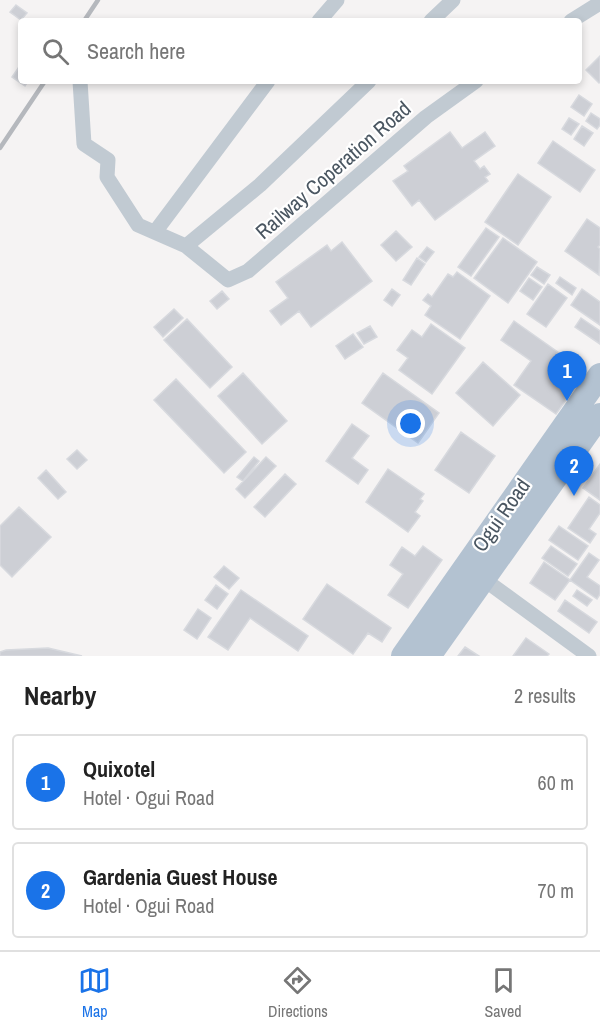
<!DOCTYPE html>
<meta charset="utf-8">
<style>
:root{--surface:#fff;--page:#f2f2f2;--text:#222;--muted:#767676;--line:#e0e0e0;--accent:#1a73e8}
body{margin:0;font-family:"Archivo Narrow",sans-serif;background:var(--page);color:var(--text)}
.you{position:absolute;left:411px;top:424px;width:21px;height:21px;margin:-15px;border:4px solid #fff;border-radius:50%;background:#1a73e8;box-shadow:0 0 0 9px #1a73e833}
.badge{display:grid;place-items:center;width:39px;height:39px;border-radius:50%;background:var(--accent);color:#fff;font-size:20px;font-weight:700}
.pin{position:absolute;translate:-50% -50px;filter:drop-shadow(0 2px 3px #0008)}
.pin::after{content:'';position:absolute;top:32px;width:21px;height:18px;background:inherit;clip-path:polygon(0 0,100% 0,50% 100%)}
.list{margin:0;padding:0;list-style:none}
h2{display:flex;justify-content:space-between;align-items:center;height:78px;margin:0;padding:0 24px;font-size:26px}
h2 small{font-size:20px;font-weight:400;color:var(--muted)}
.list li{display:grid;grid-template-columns:39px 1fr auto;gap:18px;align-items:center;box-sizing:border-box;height:96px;margin:0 12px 12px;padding:0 12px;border:2px solid var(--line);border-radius:6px}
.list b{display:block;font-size:22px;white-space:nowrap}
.list p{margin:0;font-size:20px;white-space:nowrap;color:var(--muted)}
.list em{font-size:20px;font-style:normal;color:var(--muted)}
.icon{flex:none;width:33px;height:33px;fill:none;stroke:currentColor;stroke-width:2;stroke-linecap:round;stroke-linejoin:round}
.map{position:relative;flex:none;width:600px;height:656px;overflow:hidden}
.search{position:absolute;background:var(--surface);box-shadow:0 3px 9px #0003;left:18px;right:18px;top:18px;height:66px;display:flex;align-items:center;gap:15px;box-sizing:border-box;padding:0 21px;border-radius:6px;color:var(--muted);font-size:22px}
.sheet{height:294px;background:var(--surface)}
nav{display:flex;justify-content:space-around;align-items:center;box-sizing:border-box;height:84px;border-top:2px solid var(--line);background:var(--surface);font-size:16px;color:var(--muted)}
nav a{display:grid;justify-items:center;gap:3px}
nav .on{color:var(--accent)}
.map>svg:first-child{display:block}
</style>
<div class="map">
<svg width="600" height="656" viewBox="0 0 600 656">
<rect width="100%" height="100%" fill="#f5f3f3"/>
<!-- building -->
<path fill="#cdcfd5" stroke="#d7d9de" stroke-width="1.5" d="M16,5L27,13L21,20L10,12Z
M600,56V82L599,83L586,70Z
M21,64V81H28L25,86L12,77Z
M579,95L592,104L584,116L571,107Z
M591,113L600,119V125L597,129L586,121Z
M569,118L579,124L571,135L562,129Z
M582,126L593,133L584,146L574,139Z
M450,132L462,148L485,132L495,146L474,161L480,169L484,166L490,174L485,177L488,181L435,220L419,200L412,206L393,181L408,171L404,166Z
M553,141L595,170L580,192L538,163Z
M518,174L551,197L518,245L485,222Z
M587,219L600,228V245L598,247L600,249L599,275L565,251Z
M486,228L499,237L471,276L458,267Z
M396,231L412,247L396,261L381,245Z
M503,238L537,262L508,303L474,278Z
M342,242L372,281L311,327L299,311L281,325L270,311L288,298L276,282L327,245L331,251Z
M427,247L434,252L426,262L419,257Z
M417,258L425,264L411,285L403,280Z
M537,267L550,275L544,284L531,275Z
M457,272L490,296L460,339L425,315L431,306L423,300L428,294L432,297L448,274L453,277Z
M560,277L576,288L572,295L556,283Z
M529,278L542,287L533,300L520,291Z
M548,284L567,298L546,327L527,314Z
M392,289L400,295L392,306L384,300Z
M582,289L600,302V325L571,305Z
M222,291L229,299L217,309L210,301Z
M174,309L183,318L163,337L154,327Z
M581,318L600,331V344L575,327Z
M187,319L232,367L210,388L164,340Z
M514,321L586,372L556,414L514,385L531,361L501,340Z
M431,324L465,348L432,394L399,370L408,358L397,350L412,330L422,337Z
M370,326L377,337L364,344L357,333Z
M353,334L363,347L345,359L336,346Z
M483,362L520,395L493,426L456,393Z
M243,373L287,421L262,444L218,396Z
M383,373L439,413L418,443L362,403Z
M176,379L246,452L224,473L154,400Z
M352,424L369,436L352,458L368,470L358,484L326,461Z
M461,432L495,456L469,493L435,470Z
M77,450L87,460L77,469L67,459Z
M254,457L259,461L243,481L237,477Z
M266,457L276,466L245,498L236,489Z
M600,464V500L583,488Z
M388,469L424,494L420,499L423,501L415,512L420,516L408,532L366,502Z
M46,470L66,492L58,499L38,478Z
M285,474L296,484L265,517L254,507Z
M589,497L600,505V513L589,529L596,534L590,543L568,528Z
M19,507L51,537L12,577L0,565V526Z
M559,526L588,546L578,560L549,540Z
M423,546L442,560L408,608L388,595L403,574L390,565L402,547L415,556Z
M551,546L577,564L568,576L542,558Z
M589,553L599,560L587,577L600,586V594L597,599L570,580Z
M544,562L570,580L555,600L530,583Z
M224,566L239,578L229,589L214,577Z
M327,584L391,628L382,642L368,633L353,654L303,619Z
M216,585L228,594L217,609L205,600Z
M241,590L308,636L298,651L250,618L228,650L208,637Z
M577,590L592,600L587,606L573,596Z
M565,600L597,622L589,633L558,611Z
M198,609L211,618L197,639L184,630Z
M526,638L549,654L547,656H513Z
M465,647L479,656H458Z
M48,648L82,656H0V652L6,650Z"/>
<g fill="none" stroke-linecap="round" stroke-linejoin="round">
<!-- minor -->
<path stroke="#c1cad2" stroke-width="15" d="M319,21L337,0
M431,21L453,0
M571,21L600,3
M80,81L84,144L108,160L107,177L138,225L186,246L228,280L248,271L426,117L476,81
M155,232L268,81
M186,246L260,185L369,81
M478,575L589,656"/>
<!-- primary -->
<path stroke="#b3c2d1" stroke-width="24" d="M403,656L600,375
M429,656L600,415"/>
<!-- rail -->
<path stroke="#b5b8bd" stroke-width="4.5" d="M84,21L98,0
M0,148L45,81"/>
</g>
<g text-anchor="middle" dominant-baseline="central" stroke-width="4.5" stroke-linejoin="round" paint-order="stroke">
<!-- street labels -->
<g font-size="21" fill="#4a5661" stroke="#fff">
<text transform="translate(333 170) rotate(-41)">Railway Coperation Road</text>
<text transform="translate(501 515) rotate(-55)">Ogui Road</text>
</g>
</g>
</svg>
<div class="you"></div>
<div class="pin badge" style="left:567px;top:401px">1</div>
<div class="pin badge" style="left:574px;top:496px">2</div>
<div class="search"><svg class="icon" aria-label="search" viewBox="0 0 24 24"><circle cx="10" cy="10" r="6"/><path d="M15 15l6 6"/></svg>Search here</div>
</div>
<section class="sheet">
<h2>Nearby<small>2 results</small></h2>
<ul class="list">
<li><span class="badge">1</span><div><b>Quixotel</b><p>Hotel · Ogui Road</p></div><em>60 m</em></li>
<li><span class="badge">2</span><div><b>Gardenia Guest House</b><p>Hotel · Ogui Road</p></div><em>70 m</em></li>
</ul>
</section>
<nav>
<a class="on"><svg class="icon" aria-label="map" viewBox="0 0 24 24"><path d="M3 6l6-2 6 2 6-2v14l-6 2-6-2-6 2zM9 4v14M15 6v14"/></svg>Map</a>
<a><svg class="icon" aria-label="directions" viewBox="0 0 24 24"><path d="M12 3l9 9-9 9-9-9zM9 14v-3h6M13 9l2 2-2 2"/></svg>Directions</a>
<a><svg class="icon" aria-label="saved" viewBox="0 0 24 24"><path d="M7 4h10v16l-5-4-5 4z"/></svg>Saved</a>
</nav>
